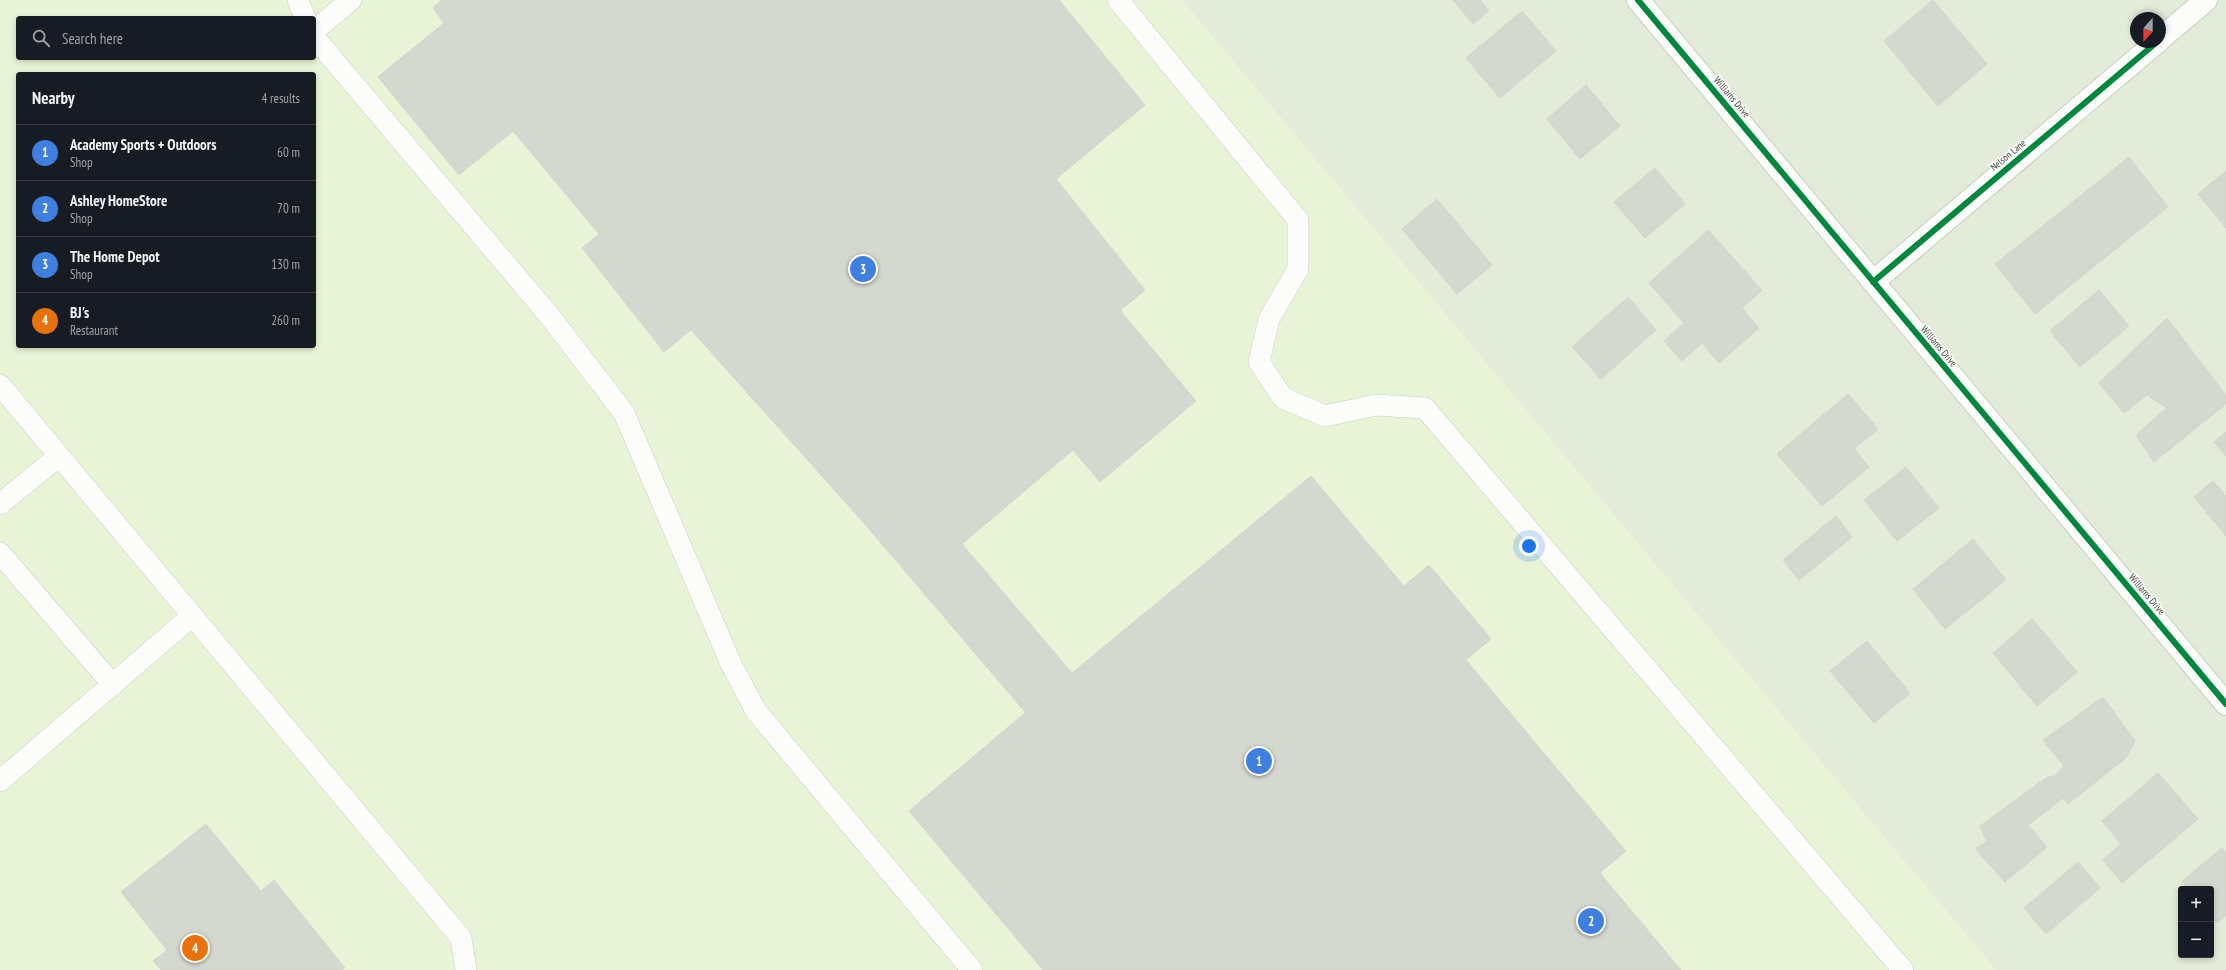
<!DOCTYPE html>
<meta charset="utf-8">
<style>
:root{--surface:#171b24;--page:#242831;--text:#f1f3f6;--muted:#9ea1a6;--line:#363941;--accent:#0b8043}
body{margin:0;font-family:"PT Sans Narrow",sans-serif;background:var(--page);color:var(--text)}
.controls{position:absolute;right:12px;bottom:12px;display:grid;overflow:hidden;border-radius:4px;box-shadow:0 2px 6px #0003}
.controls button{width:36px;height:36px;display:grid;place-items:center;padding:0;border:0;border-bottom:1px solid var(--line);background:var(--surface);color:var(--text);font:20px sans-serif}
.compass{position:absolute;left:2130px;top:12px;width:36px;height:36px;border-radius:50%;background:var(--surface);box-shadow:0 2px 6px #0003;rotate:201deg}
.you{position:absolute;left:1529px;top:546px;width:14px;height:14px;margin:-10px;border:3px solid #fff;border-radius:50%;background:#1a73e8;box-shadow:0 0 0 6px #1a73e833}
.badge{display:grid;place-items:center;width:26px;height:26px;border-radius:50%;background:var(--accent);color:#fff;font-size:13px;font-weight:700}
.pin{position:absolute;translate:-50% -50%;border:2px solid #fff;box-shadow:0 1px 4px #0006}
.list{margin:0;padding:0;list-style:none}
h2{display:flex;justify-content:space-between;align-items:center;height:52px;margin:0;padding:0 16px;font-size:17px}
h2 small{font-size:13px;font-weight:400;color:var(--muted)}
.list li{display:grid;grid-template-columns:26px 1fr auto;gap:12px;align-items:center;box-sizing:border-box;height:56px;padding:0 16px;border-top:1px solid var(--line)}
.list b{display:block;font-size:15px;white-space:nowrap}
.list p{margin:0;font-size:13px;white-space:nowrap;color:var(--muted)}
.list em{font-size:13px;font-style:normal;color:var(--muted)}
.icon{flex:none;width:22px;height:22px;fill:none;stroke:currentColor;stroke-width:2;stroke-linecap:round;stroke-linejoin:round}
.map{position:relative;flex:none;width:2226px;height:970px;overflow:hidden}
.search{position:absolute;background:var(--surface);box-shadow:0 2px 6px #0003;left:16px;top:16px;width:300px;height:44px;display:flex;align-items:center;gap:10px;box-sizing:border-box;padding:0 14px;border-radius:4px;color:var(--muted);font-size:15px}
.panel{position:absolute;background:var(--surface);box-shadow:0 2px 6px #0003;left:16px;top:72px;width:300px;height:276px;border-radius:4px}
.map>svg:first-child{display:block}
</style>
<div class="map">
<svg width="2226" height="970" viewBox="0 0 2226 970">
<rect width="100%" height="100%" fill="#ebefe6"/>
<!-- residential -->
<path fill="#e3ebd9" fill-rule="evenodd" d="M1182,0H2226V970H1996ZM2136,18H2160V42H2136ZM2181,889H2211V955H2181Z"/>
<!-- commercial -->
<path fill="#e9f4d7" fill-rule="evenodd" d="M0,0H1182L1996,970H0ZM18,18H314V58H18ZM18,74H314V346H18Z"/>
<!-- building -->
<path fill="#d4d8ce" stroke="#d2d7cc" d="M442,0H1059L1145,105L1056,179L1145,290L864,523L691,330L664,352L582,248L599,234L513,131L459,175L378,77L444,23L433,8Z
M1453,0H1480L1489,10L1473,24Z
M1933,0L1987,64L1938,106L1884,41Z
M1522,11L1556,51L1500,98L1466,58Z
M1586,85L1620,126L1580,159L1547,119Z
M2129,157L2168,207L2035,314L1995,264Z
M1655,168L1685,204L1645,238L1614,202Z
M2226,171V228L2198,194Z
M1437,199L1492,265L1457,294L1402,229Z
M1708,230L1762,290L1742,308L1759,328L1719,363L1702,343L1682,361L1664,341L1684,323L1649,283Z
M2099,290L2129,326L2080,367L2050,331Z
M1628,297L1656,330L1601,379L1572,347Z
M1120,310L1196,401L1100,482L1073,450L962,544L1072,673L1025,712L864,523Z
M2167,318L2226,395V404L2154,462L2136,435L2167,408L2147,395L2124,413L2099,383Z
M1848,394L1878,429L1854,449L1869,467L1822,506L1777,454Z
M2226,432V456L2214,442Z
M1906,467L1939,508L1897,541L1864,500Z
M1311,476L1404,586L1429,565L1491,639L1466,660L1626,851L1483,970H1043L909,811L1072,673Z
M2213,481L2226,496V536L2194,497Z
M1836,516L1852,537L1799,580L1783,560Z
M1973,539L2006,580L1945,629L1913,589Z
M2032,619L2077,672L2037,706L1993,653Z
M1867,641L1910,693L1874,723L1830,671Z
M2103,697L2135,741L2126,758L2068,804L2063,798L2028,825L2047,847L2005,882L1975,848L1987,842L1980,826L2047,777L2055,776L2064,766L2043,740Z
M2158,773L2198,819L2122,883L2103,860L2121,844L2102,821Z
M206,824L261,891L274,880L345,968L342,970H161L153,961L167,950L121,892Z
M2222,848L2226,852V916L2217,923L2211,916V889H2189L2182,881Z
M2078,862L2100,888L2046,934L2024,908Z
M1600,873L1681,970H1483Z"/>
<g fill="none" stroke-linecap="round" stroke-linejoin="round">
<defs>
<path id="service" d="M298,0L305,18
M1118,0L1298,220V269L1269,319L1259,362L1283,398L1325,416L1376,405L1425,408L1903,970
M314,31L351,0
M314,37L548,314L624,413L731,664L756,711L972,970
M0,385L461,938L466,970
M0,504L59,456
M0,553L113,685
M0,781L192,616"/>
<path id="minor" d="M2160,39L2206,0
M1873,282L2157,42"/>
<path id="tertiary" d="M1638,0L2226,704"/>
</defs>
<!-- service casing -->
<use href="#service" stroke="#c9cdc3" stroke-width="22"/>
<!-- minor casing -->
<use href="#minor" stroke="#c9cdc3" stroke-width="24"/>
<!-- tertiary casing -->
<use href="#tertiary" stroke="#c9cdc3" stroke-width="24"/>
<!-- service -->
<use href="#service" stroke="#fcfdfb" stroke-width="21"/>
<!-- minor -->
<use href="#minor" stroke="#fcfdfb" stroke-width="22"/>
<!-- tertiary -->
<use href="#tertiary" stroke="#fcfdfb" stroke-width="22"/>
<defs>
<path id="cycleway" d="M1638,0L2226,704
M1873,282L2157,42"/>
</defs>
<!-- cycleway casing -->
<use href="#cycleway" stroke="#fff" stroke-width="8"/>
<!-- cycleway -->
<use href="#cycleway" stroke="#00873e" stroke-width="6"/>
</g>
<g text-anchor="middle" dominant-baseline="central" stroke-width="3.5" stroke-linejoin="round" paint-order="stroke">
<!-- street labels -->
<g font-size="10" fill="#3e4432" stroke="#fff">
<text transform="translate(1732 97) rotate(50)">Williams Drive</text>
<text transform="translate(2008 155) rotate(-40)">Nelson Lane</text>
<text transform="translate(1939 346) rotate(50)">Williams Drive</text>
<text transform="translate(2147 594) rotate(50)">Williams Drive</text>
</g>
</g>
</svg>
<div class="controls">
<button>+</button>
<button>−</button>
</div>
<svg class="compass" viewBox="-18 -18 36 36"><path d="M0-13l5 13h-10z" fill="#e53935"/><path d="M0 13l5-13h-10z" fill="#9ea1a6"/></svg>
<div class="you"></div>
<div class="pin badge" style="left:1259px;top:761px;background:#3f7fe0">1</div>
<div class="pin badge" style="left:1591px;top:921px;background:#3f7fe0">2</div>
<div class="pin badge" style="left:863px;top:269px;background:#3f7fe0">3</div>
<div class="pin badge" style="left:195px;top:948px;background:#e8710a">4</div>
<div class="search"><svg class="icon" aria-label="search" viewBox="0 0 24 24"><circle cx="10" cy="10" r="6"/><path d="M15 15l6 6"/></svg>Search here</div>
<section class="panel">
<h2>Nearby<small>4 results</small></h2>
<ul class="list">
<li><span class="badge" style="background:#3f7fe0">1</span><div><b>Academy Sports + Outdoors</b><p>Shop</p></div><em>60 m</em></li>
<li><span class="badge" style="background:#3f7fe0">2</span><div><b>Ashley HomeStore</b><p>Shop</p></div><em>70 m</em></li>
<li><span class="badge" style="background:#3f7fe0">3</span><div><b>The Home Depot</b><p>Shop</p></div><em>130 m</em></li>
<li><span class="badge" style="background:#e8710a">4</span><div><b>BJ's</b><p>Restaurant</p></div><em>260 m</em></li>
</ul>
</section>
</div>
